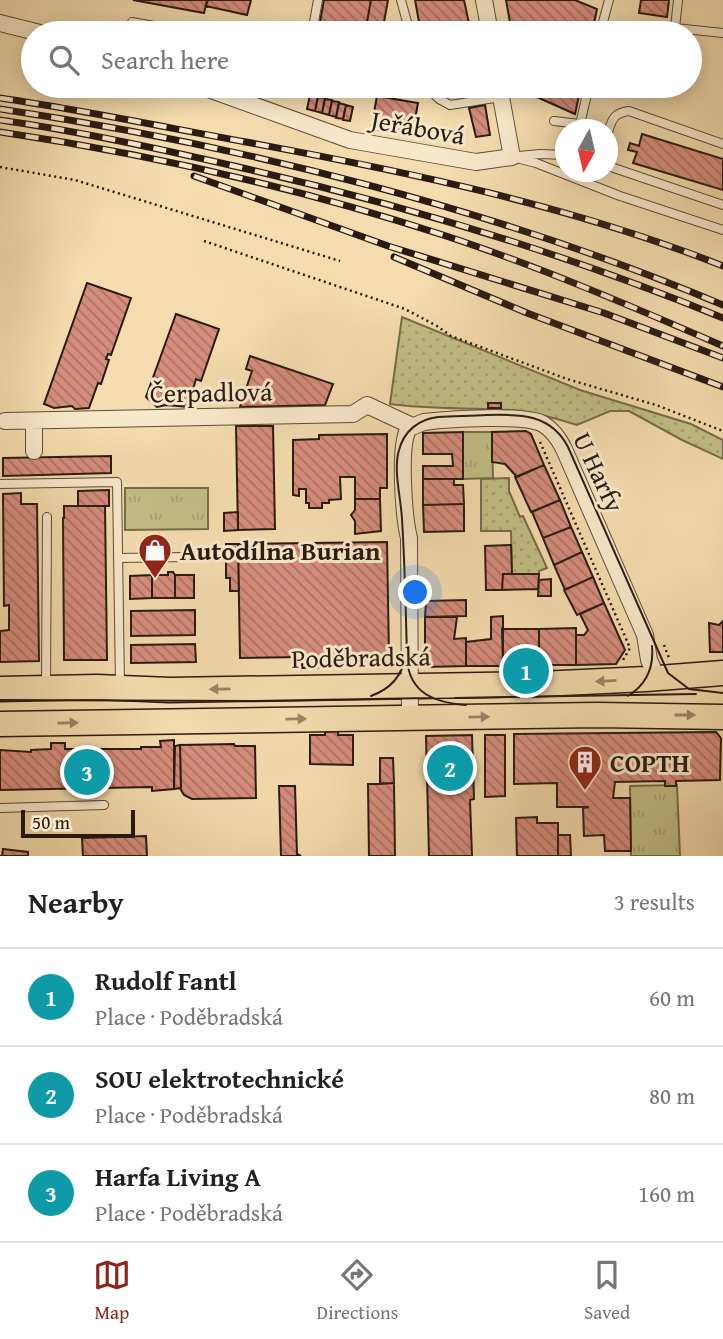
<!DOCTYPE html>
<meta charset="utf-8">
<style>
:root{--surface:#fff;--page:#f2f2f2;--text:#222;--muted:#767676;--line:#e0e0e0;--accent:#8f2418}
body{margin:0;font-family:"Gentium Book Plus",serif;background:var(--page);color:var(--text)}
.compass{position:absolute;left:555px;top:119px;width:63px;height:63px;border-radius:50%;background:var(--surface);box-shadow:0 4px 18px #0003;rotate:188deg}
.scale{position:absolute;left:21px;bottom:18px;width:114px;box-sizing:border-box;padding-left:7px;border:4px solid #2a1b11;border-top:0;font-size:19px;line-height:24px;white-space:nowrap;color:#2a1b11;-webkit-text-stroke:5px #f8e8ca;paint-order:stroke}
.you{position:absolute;left:416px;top:593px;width:24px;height:24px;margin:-18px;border:5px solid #fff;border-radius:50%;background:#1a73e8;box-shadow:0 0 0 10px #1a73e833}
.badge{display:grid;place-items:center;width:46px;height:46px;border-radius:50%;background:var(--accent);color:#fff;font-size:23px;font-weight:700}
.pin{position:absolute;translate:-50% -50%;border:4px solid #fff;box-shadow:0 2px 7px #0006}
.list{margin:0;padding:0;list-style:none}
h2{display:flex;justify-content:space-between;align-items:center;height:91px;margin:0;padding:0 28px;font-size:30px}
h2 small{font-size:23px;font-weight:400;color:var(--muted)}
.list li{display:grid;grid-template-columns:46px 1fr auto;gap:21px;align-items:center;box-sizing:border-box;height:98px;padding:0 28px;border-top:2px solid var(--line)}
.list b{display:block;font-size:26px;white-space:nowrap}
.list p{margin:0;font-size:23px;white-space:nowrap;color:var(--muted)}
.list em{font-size:23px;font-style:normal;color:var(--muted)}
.icon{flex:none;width:38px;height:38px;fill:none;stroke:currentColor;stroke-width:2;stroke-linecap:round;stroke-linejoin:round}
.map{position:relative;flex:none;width:723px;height:856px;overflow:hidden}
.search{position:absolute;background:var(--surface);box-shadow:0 4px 18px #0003;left:21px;right:21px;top:21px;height:77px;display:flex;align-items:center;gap:18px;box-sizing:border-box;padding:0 24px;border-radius:38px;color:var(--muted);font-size:26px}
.sheet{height:385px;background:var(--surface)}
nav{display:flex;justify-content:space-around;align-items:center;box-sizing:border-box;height:98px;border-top:2px solid var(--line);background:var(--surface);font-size:19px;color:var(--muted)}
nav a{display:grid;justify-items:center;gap:4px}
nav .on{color:var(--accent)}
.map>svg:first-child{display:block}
</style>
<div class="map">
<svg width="723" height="856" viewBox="0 0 723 856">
<defs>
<pattern id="grass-dots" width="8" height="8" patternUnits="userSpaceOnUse" patternTransform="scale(1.75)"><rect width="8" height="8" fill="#c2be85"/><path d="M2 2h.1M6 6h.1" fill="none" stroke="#a7a372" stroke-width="1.8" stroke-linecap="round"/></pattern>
<pattern id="park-tufts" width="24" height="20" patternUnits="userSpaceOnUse" patternTransform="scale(1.75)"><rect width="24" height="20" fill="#c2be85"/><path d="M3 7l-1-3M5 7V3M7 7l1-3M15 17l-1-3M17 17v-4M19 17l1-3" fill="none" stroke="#a7a372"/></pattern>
<pattern id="building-back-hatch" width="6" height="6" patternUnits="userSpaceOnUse" patternTransform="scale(1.75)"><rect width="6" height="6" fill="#d68d7d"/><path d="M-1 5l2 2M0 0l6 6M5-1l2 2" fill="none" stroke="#ae7265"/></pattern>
</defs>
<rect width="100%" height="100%" fill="#f4dcae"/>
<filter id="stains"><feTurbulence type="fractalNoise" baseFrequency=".00286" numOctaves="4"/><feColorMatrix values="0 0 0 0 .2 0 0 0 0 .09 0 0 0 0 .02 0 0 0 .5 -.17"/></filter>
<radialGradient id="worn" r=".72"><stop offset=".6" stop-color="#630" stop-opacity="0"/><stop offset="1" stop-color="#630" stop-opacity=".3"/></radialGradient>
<!-- grass -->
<path fill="url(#grass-dots)" stroke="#766c4b" stroke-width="2" d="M402,317L580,390L691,424L723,440V459L682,440L629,411H610L577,425C558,419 539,413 520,411C476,407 433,410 390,404Z
M509,478V491L520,517L523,516L547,568L539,571V574H512L511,531H481V479Z"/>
<!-- park -->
<path fill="url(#park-tufts)" stroke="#766c4b" stroke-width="2" d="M463,432H492L493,478L463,479Z
M125,488H208V529L125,530Z
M677,785L680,856H631L630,786Z"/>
<!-- building -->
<path fill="url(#building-back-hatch)" stroke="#2a1b11" stroke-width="2" d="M133,0H207L204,13Z
M208,0H251L247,15L206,6Z
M324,0H371L365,33H318Z
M371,0H388L382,33H365Z
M415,0H464L471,33H421Z
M506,0H575L597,9L592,33H524L511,28Z
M641,0H669L667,17L639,13Z
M464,86H481L482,92L466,95Z
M521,86H581L575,114L521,90Z
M310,95L318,96L315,111L307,109Z
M377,96L418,103L412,136L371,129Z
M318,97L325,98L322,113L315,111Z
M325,99L332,100L329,115L322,113Z
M332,101L339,102L336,117L329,115Z
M339,103L346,105L343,119L336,118Z
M346,105L353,107L350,121L343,120Z
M485,105L490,135L476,137L469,108Z
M642,134L723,159V190L633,163L637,152L628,150L630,143L639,146Z
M87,283L131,298L111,355L108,354L106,359L109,360L101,384L98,383L89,408L75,409L72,406L54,408L44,404Z
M176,314L219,329L201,381L196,379L188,407L166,405L157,407L146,397Z
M250,356L333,384L325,405L240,407L252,371L246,369Z
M488,403H501V408H488Z
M236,426H273L275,529L238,530Z
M526,431L531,434L544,465L517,477L505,464L492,462V432Z
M463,432V479H423V466H453L452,454H423V433Z
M387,434V488H380V499H355V477H340L341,499L329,500V503H322V508H309V503H306V489H299V496L293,495V440L319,439V435Z
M111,456V473L3,476V458Z
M544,465L560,500L531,512L515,477Z
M423,479H454V485H463L464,504L423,505Z
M109,490V506H78V491Z
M21,493V504H37L39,661L0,662V631L9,630V605L4,606L3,494Z
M355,499H380L381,531L355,534V521L351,515L355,510Z
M560,500L571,527L543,538L532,512Z
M464,504V531L424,532L423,505Z
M64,506H105L107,660H64L63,518H64Z
M238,512V530L224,531V513Z
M571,527L582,552L554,565L543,538Z
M387,542L389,656L338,657V659H327V667L302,668V657L240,658L238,544Z
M226,544H238L239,591H230V578H226Z
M511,545L512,574H503L502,590H486L485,546Z
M582,552L593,577L565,590L554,565Z
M168,572H173L175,575V598H152V575H168Z
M503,574H539L538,589L502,590Z
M152,575V598L130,599V576Z
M175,575H194V598H175Z
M593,577L604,603L577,615L564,590Z
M551,579V596H538L539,580Z
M466,600V616L425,617L426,601Z
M604,603L625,650L616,664L576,665V635H584L588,630L580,614Z
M195,610V635L131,636V611Z
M503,616V666H466V642L491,639V617Z
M425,617H457L454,639L466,638V666L425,667Z
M723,621V652H710L709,623L719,625Z
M576,628V665H539V629Z
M502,629H539V665L503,666Z
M195,644L196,662L131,663V645Z
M338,731V735H353V765L310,764V735H325V732Z
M716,732L721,738L720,780L676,781V786H665V781L615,782L613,798H630L631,851H605L604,835L584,836L583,808L589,807H557V783L514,784V734Z
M472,735L474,799L470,800L472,856H429L426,736Z
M485,735H505V796L485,797Z
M174,740V789L152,791V787L0,790V750L31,752V750L51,749V743H65V749H141V747H161L160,741Z
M234,744L235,746H255L256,798L192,799L184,795L181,790L180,745Z
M180,745L181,788L174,789L175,746Z
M380,758H393L394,783L380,784Z
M394,783L395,856H369L368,784Z
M279,786H295L297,854L301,856H281Z
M537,817V823H558V856H517L516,818Z
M558,835H570L571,856H558Z
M146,836L147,856H83L82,838Z
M3,849L28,852V856H0H2Z"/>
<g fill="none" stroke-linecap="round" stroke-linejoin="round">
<defs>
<path id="service" d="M401,0L410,33
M678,0L675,28L723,33
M132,22L193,33
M312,33L318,0
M600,33L609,0
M392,86L412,89L418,86
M426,86L439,99L450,105L501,97
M554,121L580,124L589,86
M608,132C612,119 614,113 629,111L723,144
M519,156L540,154L566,155
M512,157L536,163L620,196L723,230
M608,166L723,205
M0,484L117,482L120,685
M118,558L188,557
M46,685L47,517
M0,808L104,805"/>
<path id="minor" d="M484,0L490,33
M0,23L40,33
M200,86L350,140L476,162L512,157L499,86
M5,421L353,414L367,405L412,426
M34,421V451
M410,718L409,538C404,518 398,445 409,428L424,422C448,419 524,414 543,424C553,430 559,439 564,449L645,635L649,660L657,678"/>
<path id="primary" d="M0,689L97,687L170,690L540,684L646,679L723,673
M0,724L598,715L723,717"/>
</defs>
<!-- service casing -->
<use href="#service" stroke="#5c4b38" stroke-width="10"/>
<!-- minor casing -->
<use href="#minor" stroke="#5c4b38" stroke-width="18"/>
<!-- primary casing -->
<use href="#primary" stroke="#2a1b11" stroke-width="27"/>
<!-- path -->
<path stroke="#2a1b11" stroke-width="2.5" stroke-dasharray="2 3.5" stroke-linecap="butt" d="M0,167L75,180L340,261
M204,241L405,309L437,326L451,336L567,379L656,405L723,431
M540,442L630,648L623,660
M664,645L669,658"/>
<!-- service -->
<use href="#service" stroke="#f8e8ca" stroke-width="8"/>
<!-- minor -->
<use href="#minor" stroke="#f8e8ca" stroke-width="16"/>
<!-- primary -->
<use href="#primary" stroke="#f4dcae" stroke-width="24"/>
<!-- tram -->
<path stroke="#2a1b11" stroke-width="2" d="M371,696C390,689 402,677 405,657
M628,696C646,685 654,668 652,646
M455,698L696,694
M0,700L251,701L430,698
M466,705C436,703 410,694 407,660C406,613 405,566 402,519C401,498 393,470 399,450C404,431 419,419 438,417C454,416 471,416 487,415C520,414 551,414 568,447L668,673L689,689L723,693"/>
<defs>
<path id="rail" d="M0,98C82,110 164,127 246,142C408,172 569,205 723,266
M0,109C241,145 498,210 723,305
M0,120C78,131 156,148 234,166C401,204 565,253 723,318
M0,132C149,154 299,188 443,235C538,266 631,306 723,346
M194,176L388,246L604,313L723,358
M394,257L527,313L723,387"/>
</defs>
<!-- rail casing -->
<use href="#rail" stroke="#2a1b11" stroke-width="7"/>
<!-- rail -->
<use href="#rail" stroke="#f8e8ca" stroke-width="4.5" stroke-dasharray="13" stroke-linecap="butt"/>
</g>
<!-- one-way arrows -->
<defs><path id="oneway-solid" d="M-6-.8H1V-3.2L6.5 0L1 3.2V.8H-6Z" transform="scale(1.75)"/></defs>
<g fill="#998567">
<use href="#oneway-solid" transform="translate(606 681) rotate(177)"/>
<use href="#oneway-solid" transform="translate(220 689) rotate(179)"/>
<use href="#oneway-solid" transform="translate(685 715)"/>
<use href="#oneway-solid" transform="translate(479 717) rotate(-1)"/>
<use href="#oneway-solid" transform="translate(296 719) rotate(-1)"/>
<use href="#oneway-solid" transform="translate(68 723) rotate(-1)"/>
</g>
<!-- icons -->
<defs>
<symbol id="shop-pin" viewBox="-11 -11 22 30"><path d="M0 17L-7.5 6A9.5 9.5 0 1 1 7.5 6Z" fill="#8f2418" stroke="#f8e8ca"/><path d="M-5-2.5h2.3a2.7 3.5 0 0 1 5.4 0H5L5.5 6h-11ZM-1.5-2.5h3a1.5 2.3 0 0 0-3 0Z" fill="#fff"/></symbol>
<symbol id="building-pin" viewBox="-11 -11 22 30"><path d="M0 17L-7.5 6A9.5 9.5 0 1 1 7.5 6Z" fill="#8f2418" stroke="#f8e8ca"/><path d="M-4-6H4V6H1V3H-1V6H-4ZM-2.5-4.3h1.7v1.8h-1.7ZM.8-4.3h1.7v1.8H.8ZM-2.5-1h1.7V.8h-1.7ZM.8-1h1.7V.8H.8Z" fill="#fff"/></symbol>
</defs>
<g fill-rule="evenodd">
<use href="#shop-pin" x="136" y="531" width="38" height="52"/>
<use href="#building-pin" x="566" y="743" width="38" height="52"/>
</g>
<g text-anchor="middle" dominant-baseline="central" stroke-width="6" stroke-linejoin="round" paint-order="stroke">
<!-- street labels -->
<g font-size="26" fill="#2a1b11" stroke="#f8e8ca">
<text transform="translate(418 127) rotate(10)">Jeřábová</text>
<text transform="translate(211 392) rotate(-1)">Čerpadlová</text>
<text transform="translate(599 472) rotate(65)">U Harfy</text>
<text transform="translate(361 657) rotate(-1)">Poděbradská</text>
</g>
<!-- poi labels -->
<g font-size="26" font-weight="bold" fill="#2a1b11" stroke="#f8e8ca" text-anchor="start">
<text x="180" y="550">Autodílna Burian</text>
<text x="610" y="762">COPTH</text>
</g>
</g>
<rect width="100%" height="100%" filter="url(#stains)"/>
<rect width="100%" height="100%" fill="url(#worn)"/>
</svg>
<svg class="compass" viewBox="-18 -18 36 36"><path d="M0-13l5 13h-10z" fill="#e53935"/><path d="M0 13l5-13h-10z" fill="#767676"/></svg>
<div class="scale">50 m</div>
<div class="you"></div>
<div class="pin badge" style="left:526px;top:671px;background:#0f9aa8">1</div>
<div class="pin badge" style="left:450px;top:768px;background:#0f9aa8">2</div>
<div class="pin badge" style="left:87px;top:772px;background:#0f9aa8">3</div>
<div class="search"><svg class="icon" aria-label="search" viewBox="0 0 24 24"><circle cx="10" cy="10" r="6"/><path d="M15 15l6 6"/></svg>Search here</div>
</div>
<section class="sheet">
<h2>Nearby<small>3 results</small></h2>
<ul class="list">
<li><span class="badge" style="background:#0f9aa8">1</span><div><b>Rudolf Fantl</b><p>Place · Poděbradská</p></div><em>60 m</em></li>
<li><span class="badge" style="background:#0f9aa8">2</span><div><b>SOU elektrotechnické</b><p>Place · Poděbradská</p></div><em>80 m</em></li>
<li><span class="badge" style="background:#0f9aa8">3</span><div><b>Harfa Living A</b><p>Place · Poděbradská</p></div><em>160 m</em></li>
</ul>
</section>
<nav>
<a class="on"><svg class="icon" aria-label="map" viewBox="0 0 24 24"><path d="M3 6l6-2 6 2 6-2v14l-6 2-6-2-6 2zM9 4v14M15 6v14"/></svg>Map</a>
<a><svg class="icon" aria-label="directions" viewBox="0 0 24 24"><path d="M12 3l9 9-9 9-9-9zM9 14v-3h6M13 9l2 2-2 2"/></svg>Directions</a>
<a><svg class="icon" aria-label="saved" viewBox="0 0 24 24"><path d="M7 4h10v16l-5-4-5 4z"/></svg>Saved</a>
</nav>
